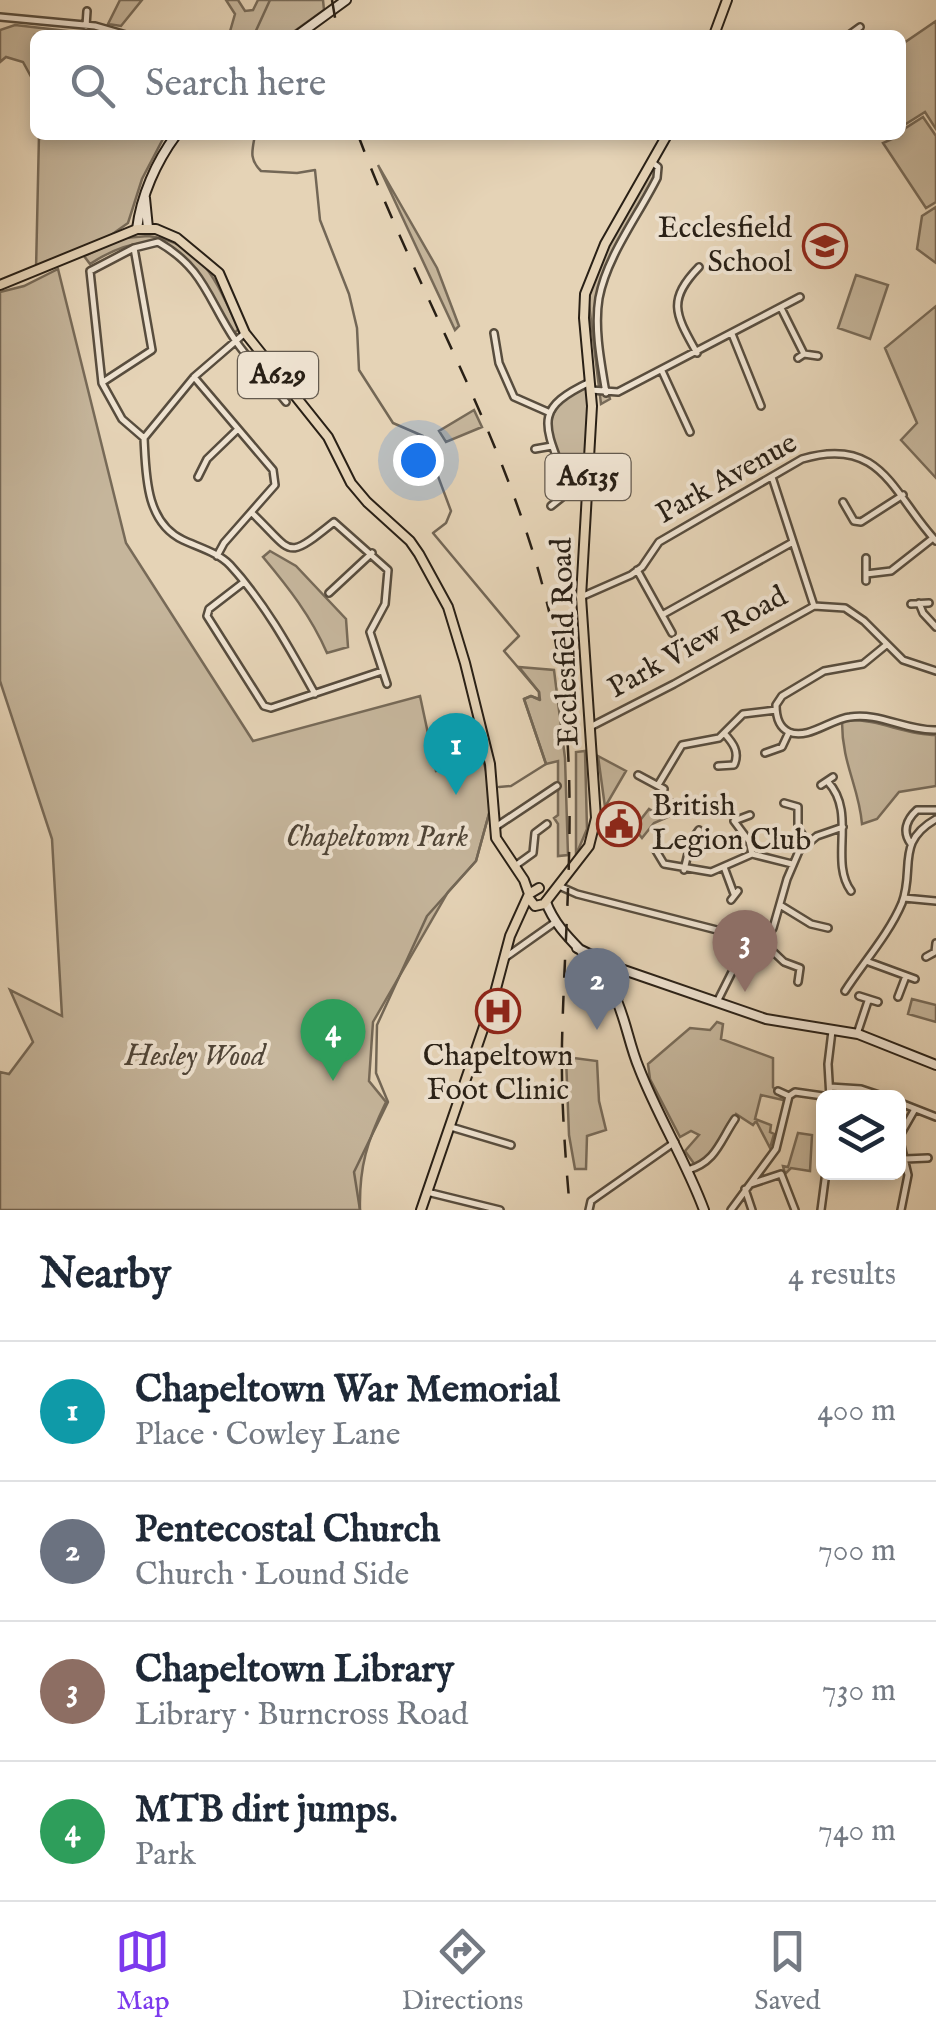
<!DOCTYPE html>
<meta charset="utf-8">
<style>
:root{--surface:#fff;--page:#f2f2f3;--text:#1f2937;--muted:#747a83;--line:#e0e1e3;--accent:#7c3aed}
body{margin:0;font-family:"IM FELL English",serif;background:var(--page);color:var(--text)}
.controls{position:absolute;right:30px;bottom:30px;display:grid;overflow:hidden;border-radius:15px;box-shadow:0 5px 15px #0003}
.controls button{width:90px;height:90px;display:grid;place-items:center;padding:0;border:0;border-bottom:2px solid var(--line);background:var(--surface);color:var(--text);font:50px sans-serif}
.you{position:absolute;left:418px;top:460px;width:35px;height:35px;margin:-25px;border:8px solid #fff;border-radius:50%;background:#1a73e8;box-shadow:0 0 0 15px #1a73e833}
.badge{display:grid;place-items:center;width:65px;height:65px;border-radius:50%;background:var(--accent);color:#fff;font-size:32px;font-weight:700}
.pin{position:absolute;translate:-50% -82px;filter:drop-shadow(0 2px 5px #0008)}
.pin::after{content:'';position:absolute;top:52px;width:35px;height:30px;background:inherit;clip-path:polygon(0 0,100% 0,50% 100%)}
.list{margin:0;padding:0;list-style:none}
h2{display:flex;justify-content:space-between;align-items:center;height:130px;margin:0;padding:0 40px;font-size:42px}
h2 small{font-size:32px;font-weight:400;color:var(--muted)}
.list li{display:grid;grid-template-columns:65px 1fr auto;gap:30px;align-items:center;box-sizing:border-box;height:140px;padding:0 40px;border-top:2px solid var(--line)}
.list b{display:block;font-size:38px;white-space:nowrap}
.list p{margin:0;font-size:32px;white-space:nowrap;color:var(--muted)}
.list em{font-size:32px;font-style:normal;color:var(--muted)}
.icon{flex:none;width:55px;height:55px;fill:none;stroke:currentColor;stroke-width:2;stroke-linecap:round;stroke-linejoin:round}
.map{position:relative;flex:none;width:936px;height:1210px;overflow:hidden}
.search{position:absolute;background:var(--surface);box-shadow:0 5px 15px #0003;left:30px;right:30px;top:30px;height:110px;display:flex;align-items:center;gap:25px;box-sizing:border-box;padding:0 35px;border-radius:15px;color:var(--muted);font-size:38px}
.sheet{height:690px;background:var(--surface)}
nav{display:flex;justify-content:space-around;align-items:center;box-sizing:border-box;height:140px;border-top:2px solid var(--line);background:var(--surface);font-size:28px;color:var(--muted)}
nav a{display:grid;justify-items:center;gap:5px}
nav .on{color:var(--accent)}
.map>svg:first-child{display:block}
</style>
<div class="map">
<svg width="936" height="1210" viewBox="0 0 936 1210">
<rect width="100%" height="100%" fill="#e5d3b6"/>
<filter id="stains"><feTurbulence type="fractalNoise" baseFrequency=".002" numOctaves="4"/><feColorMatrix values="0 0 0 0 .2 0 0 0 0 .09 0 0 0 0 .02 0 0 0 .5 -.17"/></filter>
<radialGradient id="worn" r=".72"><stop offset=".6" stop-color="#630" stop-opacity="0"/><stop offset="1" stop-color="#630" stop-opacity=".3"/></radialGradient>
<!-- green -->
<path fill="#c5b59b" stroke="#776a58" stroke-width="2.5" d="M120,0H142L121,26L108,24Z
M226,0H238L245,11L253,10L258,0H323L324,10L289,35H229L235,14Z
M936,21V129L925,112L901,127V45Z
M15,25L102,35H35V84L23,62L6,57L0,62V30Z
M923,117L936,136V202L926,208L883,143L901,135V131Z
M39,135H165L142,179L128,223L104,240L36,270Z
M378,165L437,268L459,326L455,330Z
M653,168L656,176C641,203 598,277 596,305C595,337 601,368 610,399L601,404L588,296L597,266Z
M936,207V263L917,249L922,216Z
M148,236C205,243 217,285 239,329L232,335C200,267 171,211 90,264L84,256L124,238Z
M58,269L126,543L253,741L420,696L436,771L483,760L489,781L490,810L476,861L448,892L373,1022L369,1081L386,1102C367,1141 359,1167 360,1210H0V1072L9,1074L33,1042L10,990L62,1016L52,839L0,681V292L24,286Z
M856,275L888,285L870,339L838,328Z
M936,306V478L901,440L917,423L885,348Z
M589,386L586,480L570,478L565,473C548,427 538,408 589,386Z
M474,410L482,427L446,442L439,431Z
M270,551L296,566L346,619L348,647L327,653C311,616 288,587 263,557Z
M519,667L554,670L565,758L568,855L558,856V824L554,818L558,815V761L546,764L524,699L531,696L539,699V692Z
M848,720C879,719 905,735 936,735V786L899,792L877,819L862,824C859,787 842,764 842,722Z
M585,751L587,829L576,855V752Z
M598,756L626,771L605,807Z
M670,798L689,808L654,823L642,838L634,828L649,809L660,816Z
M912,999L936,1005V1022L908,1014Z
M717,1022L723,1024L721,1039L773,1058V1087L783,1100L761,1095L755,1119L771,1125L770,1132L774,1134L770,1148L756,1121L753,1125L736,1114L706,1160L695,1165L685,1151L699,1135L691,1131L680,1137L650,1079L648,1064L690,1028L710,1030Z
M566,1057L597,1061L599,1101L606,1130L587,1136L586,1169H575L569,1135Z
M798,1133L812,1135L810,1171L791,1168L785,1174L783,1166L788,1167Z"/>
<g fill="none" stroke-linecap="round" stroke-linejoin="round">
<!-- stream -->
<path stroke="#736756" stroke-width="2.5" d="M254,35L270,0
M255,135C252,151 249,159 261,171L297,173L315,170L320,220L349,294L357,328L359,370L393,423L423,436L451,511L446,523L433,533L519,636L504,651L539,692L540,700L531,696L524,699L546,764L511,786L499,787
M360,1210L354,1172L388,1102L376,1073L377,1025L427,916L476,861L490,810"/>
<defs>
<path id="street" d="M0,17L95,26L126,35
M86,26L87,11
M849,35L860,27
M781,308L804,354L798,358
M245,333L194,377L144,438C146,474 145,522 183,540C198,547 219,553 230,565C265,603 290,649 315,694
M494,333L499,363L514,397L548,412
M732,334L761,406
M697,353C676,315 666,301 699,267
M804,354L818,356
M662,371L690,432
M194,377L273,470L275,485L224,543L217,556
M103,382L152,350L134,248
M591,390L618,392L800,297
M606,393C601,363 594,328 599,298C607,256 638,216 657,178L658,167L652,162
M144,438L122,419L102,383L90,271L134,248L158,242C204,268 208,300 235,340C250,362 269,381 286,402
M535,449L552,446
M198,477L207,459L237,430
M772,477L814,606
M587,482L569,480L563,474C543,422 535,408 590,382
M843,502L854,521L861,522L903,495
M551,506L566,494L569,480
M252,513C294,553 284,562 334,522L388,570L385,604L370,632L387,684
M637,570L672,633
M866,574V558
M866,581V574L891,571L933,538
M244,582L209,609L207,616L264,706L271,708L382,671
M329,593L372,553
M581,597L631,575L642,567L659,542L802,459C882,435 893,495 936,541
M919,603L923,613L936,627
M911,604L929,603
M662,615L793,542
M885,646L863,664L824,671L782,696L776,705C776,716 778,727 789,732C808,740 831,719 850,717C878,712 907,731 936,730
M592,726L674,684L814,606L845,608L864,621L903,660L936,671
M765,753L782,747L789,732
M718,766L734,765C740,752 733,743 724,733
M638,775L664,789
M828,782C857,813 829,861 851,891
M658,785L682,745L719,738L743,714L776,710
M821,785L833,777
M784,803L798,807V828L807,842
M750,815L734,821L749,841L752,854
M497,826L557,786
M911,844C902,832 906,820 917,810H936
M655,849L664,864L711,872L752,854L792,864
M515,866L533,853L535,833L547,824
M724,867L734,894
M684,870L691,841L699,830
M559,886L577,894L748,938
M904,898L936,901
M731,900L738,891
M780,905L811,924L828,928
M763,942L784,962L800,968L798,982
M738,946L741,936
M506,957L554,923
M926,957L935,952L936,943
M866,961L915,979
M845,991C863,963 889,934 902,903C915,869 895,842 936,819
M859,996L878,1002
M898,997L906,976
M717,1002L736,964L763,942L773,928L787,879L799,851L817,836L843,827
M857,1034L868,1001
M830,1087L861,1089L888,1098
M778,1091L789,1096
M830,1098L828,1064L832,1031
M898,1102L936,1117
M451,1127L511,1145
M905,1159L928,1158
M688,1170C716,1162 720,1141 735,1119
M751,1184L781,1174L795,1210
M745,1189L752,1210
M427,1192L500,1210
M589,1210L591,1201L598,1196L675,1142
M731,1210L776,1149L789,1096L795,1092L830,1097
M821,1210L826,1172
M901,1210L908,1175L899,1137L915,1109"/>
<path id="secondary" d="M298,35L346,0
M145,198L148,228
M137,229C141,196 156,162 176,135
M546,902C559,938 593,955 611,988C625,1013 628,1042 639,1068C658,1117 686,1161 704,1210
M577,948L618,968L766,1019L858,1034L936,1065
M618,997L623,976L619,968"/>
<path id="primary" d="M714,35L727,0
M0,285L137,229H156L177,238L219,273L245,333L328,437L351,483L367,502L410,541L419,554L448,607L465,663L490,764L496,838L524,880L529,894
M528,897L535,906L544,904L589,846L596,818L581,597L592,406L584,318L585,294L605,244L667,135
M421,1210L493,1000L510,936L529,894L539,888"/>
</defs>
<!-- street casing -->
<use href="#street" stroke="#584d3e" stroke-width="10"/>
<!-- secondary casing -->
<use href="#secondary" stroke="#292016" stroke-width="12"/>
<!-- primary casing -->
<use href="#primary" stroke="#292016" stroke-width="12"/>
<!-- street -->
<use href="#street" stroke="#eee2d0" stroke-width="5"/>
<!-- secondary -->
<use href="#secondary" stroke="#eee2d0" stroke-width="8"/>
<!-- primary -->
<use href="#primary" stroke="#e5d3b6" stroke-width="8"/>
<!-- rail -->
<path stroke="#292016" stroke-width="2.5" stroke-dasharray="18 18" stroke-linecap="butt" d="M332,0L338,35
M358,135C423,308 524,466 557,650C580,781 565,911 562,1043C561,1099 565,1154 570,1210"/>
</g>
<!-- icons -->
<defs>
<symbol id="school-ring" viewBox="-11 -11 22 22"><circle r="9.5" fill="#eee2d0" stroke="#8f2418" stroke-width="1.5"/><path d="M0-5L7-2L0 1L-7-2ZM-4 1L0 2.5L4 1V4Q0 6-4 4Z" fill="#8f2418"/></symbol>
<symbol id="civic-ring" viewBox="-11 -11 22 22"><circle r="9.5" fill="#eee2d0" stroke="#8f2418" stroke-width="1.5"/><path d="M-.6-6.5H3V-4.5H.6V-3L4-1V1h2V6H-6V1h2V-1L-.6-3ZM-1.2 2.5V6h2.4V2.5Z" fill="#8f2418"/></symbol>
<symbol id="hospital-ring" viewBox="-11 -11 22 22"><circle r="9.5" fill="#eee2d0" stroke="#8f2418" stroke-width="1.5"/><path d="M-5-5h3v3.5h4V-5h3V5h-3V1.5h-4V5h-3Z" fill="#8f2418"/></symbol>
</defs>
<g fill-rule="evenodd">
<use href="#school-ring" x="800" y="221" width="50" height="50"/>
<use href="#civic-ring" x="594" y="799" width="50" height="50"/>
<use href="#hospital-ring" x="473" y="986" width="50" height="50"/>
</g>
<g text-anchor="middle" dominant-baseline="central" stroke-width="8" stroke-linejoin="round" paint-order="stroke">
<!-- shield labels -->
<g fill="#eee2d0" stroke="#645a4e" stroke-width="2.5">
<rect x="238" y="352" width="80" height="46" rx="8"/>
<rect x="545.5" y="454" width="85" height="46" rx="8"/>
</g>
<g font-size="28" font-weight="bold" fill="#292016">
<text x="278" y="375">A629</text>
<text x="588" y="477">A6135</text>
</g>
<!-- poi labels -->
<g font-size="30" fill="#292016" stroke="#eee2d0" text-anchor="end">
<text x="792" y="229">Ecclesfield<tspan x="792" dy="34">School</tspan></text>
<text x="652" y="807" text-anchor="start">British<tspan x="652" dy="34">Legion Club</tspan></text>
<text x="498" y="1057" text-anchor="middle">Chapeltown<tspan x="498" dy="34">Foot Clinic</tspan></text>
</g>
<!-- street labels -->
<g font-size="30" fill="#292016" stroke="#eee2d0">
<text transform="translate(727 479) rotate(-29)">Park Avenue</text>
<text transform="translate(566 642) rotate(-92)">Ecclesfield Road</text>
<text transform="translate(698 643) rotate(-29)">Park View Road</text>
</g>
<!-- park labels -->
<g font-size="30" font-style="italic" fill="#504537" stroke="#eee2d0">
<text x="377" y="838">Chapeltown Park</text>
<text x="195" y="1057">Hesley Wood</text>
</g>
</g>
<rect width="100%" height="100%" filter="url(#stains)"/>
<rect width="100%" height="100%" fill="url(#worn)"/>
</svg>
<div class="controls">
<button><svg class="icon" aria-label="layers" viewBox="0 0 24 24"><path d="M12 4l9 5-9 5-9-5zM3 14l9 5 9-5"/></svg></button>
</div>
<div class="you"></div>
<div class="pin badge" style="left:456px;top:795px;background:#0f9aa8">1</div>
<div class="pin badge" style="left:597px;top:1030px;background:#6b7280">2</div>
<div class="pin badge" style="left:745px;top:992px;background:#8d6e63">3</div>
<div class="pin badge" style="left:333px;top:1081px;background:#2e9e5b">4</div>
<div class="search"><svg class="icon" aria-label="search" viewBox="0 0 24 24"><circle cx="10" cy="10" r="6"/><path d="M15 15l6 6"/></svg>Search here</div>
</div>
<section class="sheet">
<h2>Nearby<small>4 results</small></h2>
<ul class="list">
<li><span class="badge" style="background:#0f9aa8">1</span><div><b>Chapeltown War Memorial</b><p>Place · Cowley Lane</p></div><em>400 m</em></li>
<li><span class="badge" style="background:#6b7280">2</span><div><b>Pentecostal Church</b><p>Church · Lound Side</p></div><em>700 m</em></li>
<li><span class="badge" style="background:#8d6e63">3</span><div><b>Chapeltown Library</b><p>Library · Burncross Road</p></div><em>730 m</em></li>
<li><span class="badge" style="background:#2e9e5b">4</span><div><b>MTB dirt jumps.</b><p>Park</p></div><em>740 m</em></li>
</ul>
</section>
<nav>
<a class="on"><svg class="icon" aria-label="map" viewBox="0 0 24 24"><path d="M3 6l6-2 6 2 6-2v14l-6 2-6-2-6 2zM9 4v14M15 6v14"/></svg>Map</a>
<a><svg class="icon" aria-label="directions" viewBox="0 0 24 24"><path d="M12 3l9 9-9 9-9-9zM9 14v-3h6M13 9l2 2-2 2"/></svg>Directions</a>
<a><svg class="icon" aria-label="saved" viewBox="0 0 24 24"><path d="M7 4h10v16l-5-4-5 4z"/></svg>Saved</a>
</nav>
